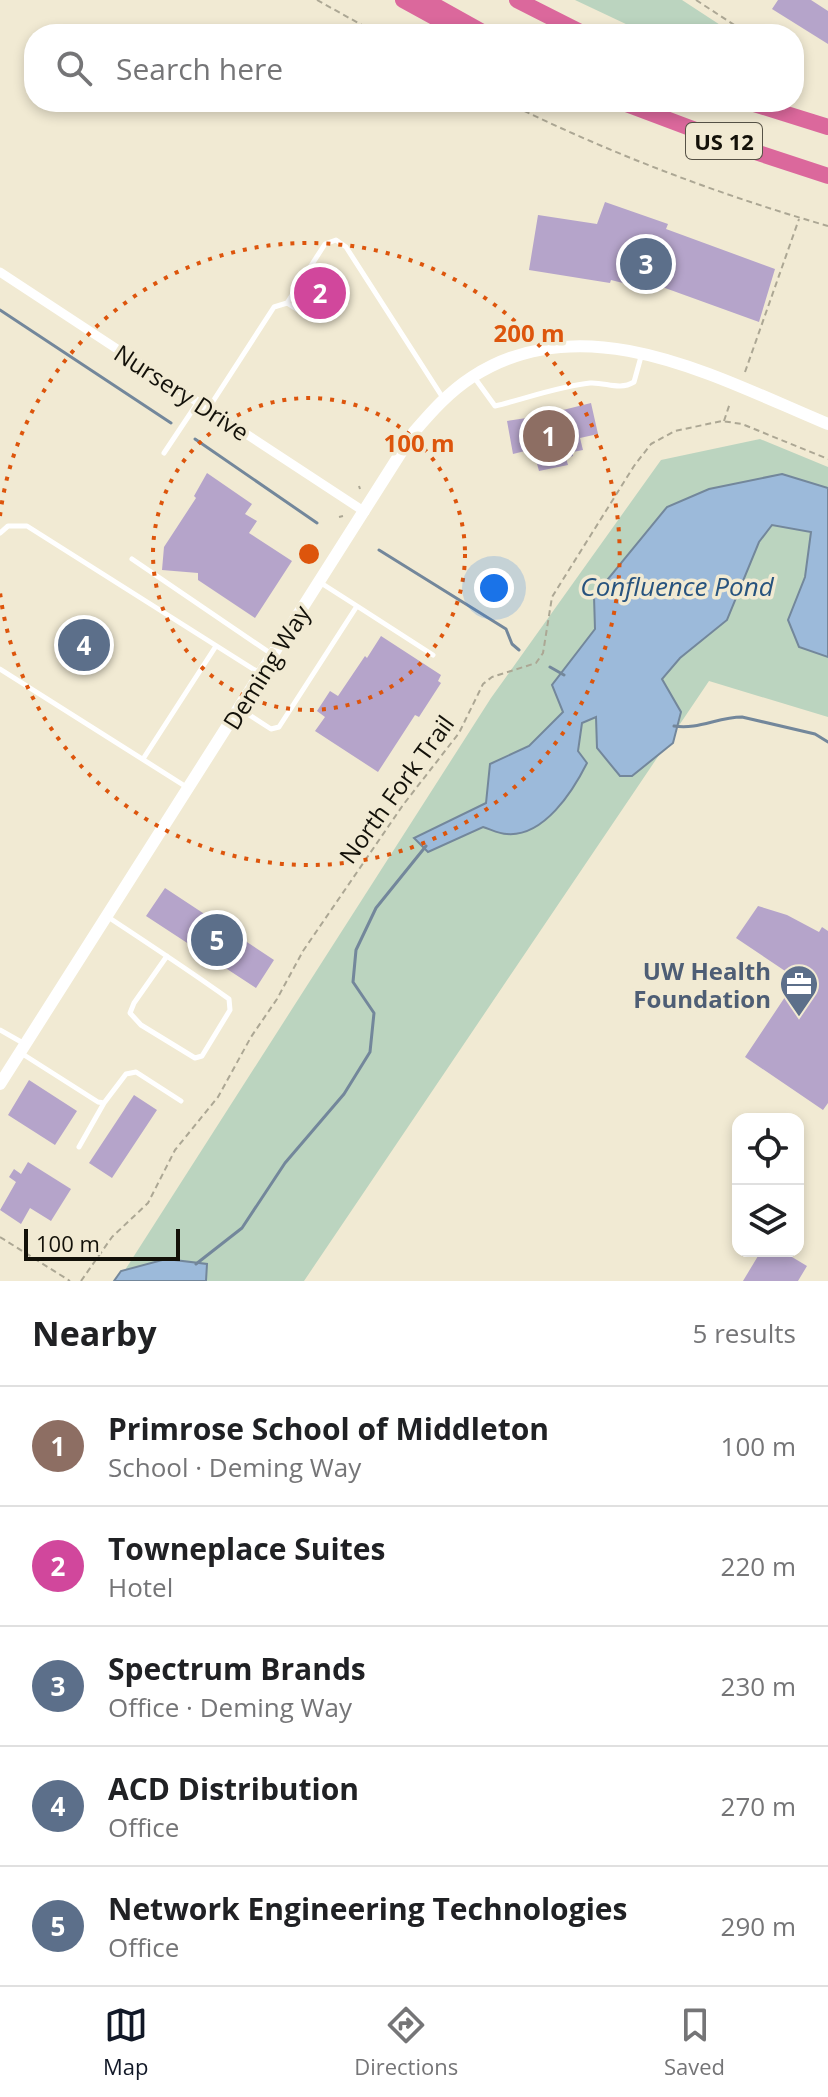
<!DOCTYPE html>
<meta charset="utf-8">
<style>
:root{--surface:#fff;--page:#f2f2f2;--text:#202124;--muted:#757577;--line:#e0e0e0;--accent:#111827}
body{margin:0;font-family:"Open Sans",sans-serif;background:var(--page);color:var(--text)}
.controls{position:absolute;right:24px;bottom:24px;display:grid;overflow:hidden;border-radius:16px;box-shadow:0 4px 12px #0003}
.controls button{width:72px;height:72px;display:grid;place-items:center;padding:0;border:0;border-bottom:2px solid var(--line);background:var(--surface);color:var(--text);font:40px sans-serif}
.scale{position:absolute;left:24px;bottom:20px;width:156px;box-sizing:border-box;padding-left:8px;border:4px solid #131109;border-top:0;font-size:22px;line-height:28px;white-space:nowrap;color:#131109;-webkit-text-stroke:6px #f1ead3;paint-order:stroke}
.you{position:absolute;left:494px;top:588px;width:28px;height:28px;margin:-20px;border:6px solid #fff;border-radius:50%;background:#1a73e8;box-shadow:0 0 0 12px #1a73e833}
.badge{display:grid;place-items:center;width:52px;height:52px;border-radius:50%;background:var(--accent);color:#fff;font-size:26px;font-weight:700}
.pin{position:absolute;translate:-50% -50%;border:4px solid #fff;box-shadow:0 2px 8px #0006}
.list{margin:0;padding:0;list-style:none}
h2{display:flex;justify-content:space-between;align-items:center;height:104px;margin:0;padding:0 32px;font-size:34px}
h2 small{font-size:26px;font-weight:400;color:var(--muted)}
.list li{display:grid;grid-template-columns:52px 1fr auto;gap:24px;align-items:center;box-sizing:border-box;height:120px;padding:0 32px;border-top:2px solid var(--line)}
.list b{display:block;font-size:30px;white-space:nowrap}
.list p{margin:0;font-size:26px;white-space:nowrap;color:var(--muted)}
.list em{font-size:26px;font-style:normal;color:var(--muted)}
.icon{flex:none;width:44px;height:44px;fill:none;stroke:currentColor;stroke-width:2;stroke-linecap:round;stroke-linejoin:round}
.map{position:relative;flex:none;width:828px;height:1281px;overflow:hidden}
.search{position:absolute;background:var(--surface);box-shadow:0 4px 12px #0003;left:24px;right:24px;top:24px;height:88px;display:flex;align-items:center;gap:20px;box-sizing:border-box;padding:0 28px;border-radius:32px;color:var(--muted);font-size:30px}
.sheet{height:704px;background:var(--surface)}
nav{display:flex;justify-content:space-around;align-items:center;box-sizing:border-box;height:112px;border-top:2px solid var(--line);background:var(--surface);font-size:22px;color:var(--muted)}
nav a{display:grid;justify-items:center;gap:4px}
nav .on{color:var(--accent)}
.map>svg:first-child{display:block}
</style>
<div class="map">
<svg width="828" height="1281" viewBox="0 0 828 1281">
<rect width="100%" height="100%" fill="#f1ead3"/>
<!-- green -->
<path fill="#bbd4bf" d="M575,0H682L734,34H647Z
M760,439L828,467V717L709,681L304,1281H118L491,698L661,460Z"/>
<!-- water -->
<path fill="#9cbada" stroke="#73879b" stroke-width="2" d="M782,474L828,488V657L799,647L788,620L805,577L811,532L772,525L759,542L727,620L680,658L662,679L681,712L673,743L632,776H620L597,748L596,717L582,723L578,751L587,763C573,791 544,837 507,834C499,834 490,829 483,827L428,852L414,838L486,803L490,764L529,746L563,712L552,685L595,629L594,596L667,507L709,489Z
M166,1259L207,1264L206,1281H114L121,1271Z"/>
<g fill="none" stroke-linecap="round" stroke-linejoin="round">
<!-- stream -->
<path stroke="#73879b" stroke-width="3" d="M0,310L171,423
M195,439L317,523
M379,550L506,629L512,644L519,650
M550,667L564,675
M674,726C698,730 718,717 742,717L815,734L828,742
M196,1264L242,1228L285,1163L344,1094L370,1052L374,1013L353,982L356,950L376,908L426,846"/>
</g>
<!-- building -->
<path fill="#b5a4ca" d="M778,0H811L828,11V44L772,9Z
M605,202L668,224L666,229L775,269L759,322L654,284L651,290L611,280L610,283L529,270L538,215L597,224Z
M591,403L598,434L580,438L583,450L573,452V456L566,458L568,465L539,471L533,449L513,454L507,421L540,416L539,411L554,408L555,412Z
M207,473L252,504L245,514L257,521L249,533L292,561L255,618L198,580V573L162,570L164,547L196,498L194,496Z
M381,636L441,675L438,681L441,683L419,717L415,715L378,772L315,731L325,717L317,711L330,691L338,696L365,656L367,658Z
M165,888L274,960L256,988L146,916Z
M758,906L787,915L819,932L822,927L828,931V1103L823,1110L745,1057L797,979L736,938Z
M29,1080L77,1111L55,1145L8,1115Z
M134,1095L157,1110L112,1178L89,1163Z
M28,1162L71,1189L51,1221L30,1208L21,1224L0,1210L16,1182L9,1177L14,1169L21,1174Z
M761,1251H782L807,1266L798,1281H743Z"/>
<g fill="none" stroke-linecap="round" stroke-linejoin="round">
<!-- path -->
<path stroke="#aca794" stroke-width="2" stroke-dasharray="6 4" stroke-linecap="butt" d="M317,0L378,34
M696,0L748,34
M506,102C609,153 717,194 828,226
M745,372L799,219
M724,421L730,403
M359,486L360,489
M339,517L343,516
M0,1237L70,1281
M81,1281L112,1237L148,1203L175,1150L218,1097L251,1037L277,999L303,951L403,805L459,733L483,684L492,677L536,663L543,653L552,597L634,466L651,444L675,431L722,421L742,424L828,459"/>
<!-- service -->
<path stroke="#fff" stroke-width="5" d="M287,303L312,319
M474,377L495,406C524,399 560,386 590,383C606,382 619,391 634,382L642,353
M208,409L274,307L287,303L325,244L336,240L346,247L443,398
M164,453L198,402
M0,533L8,526H27L261,674
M132,559L273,655
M321,583L357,606
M0,669L188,788
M240,709L271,729L279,727L357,606L433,655
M143,759L216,646
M108,917C149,944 190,971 229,999L230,1010L202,1056L195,1058L141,1025L130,1013L134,1003L167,956
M0,1030L23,1043
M21,1053L98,1102L104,1103L126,1074L136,1072L181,1101
M79,1147L104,1103"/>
<!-- minor -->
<path stroke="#fff" stroke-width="9" d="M0,272L365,512"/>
<!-- tertiary -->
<path stroke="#fff" stroke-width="12" d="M0,1084L414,432C432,411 449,392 472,377C586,303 719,379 828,424"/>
<!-- motorway -->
<path stroke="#db689c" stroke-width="16" d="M403,0L465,34
M425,0L486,34
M517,0L584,34
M621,102L746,149L828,176
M748,102L828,127"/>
</g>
<!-- distance rings -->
<g fill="none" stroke="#dd550c" stroke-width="4" stroke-dasharray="4 8">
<circle cx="309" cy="554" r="156"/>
<path d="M0 516A311 311 0 1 1 0 592"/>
</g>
<!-- icons -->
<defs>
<symbol id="office-pin" viewBox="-11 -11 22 30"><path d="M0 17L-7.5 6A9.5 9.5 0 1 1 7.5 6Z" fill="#5c6f8a" stroke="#f1ead3"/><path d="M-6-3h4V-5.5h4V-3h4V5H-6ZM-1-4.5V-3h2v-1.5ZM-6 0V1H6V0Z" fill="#fff"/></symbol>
</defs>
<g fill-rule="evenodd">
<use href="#office-pin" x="777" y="962" width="44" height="60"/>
</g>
<g text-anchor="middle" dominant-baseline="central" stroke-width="7" stroke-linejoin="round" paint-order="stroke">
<!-- shield labels -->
<rect fill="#f1ead3" stroke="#565246" stroke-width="2" x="686" y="123" width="76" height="36" rx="6"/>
<g font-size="22" font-weight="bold" fill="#131109">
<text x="724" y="141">US 12</text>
</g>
<!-- street labels -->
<g font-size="24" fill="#131109" stroke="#f1ead3">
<text transform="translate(182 392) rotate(33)">Nursery Drive</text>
<text transform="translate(266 667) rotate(-58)">Deming Way</text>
<text transform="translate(396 789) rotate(-54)">North Fork Trail</text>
</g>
<!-- service labels -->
<g font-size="24" font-weight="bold" fill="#4e5e75" stroke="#f1ead3" text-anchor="end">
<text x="771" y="970">UW Health<tspan x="771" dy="28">Foundation</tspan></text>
</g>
<!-- water labels -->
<g font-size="26" font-style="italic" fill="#27537e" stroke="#f1ead3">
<text x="677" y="586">Confluence Pond</text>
</g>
</g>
<circle cx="309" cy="554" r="12" fill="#dd550c" stroke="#f1ead3" stroke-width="4"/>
<g font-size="24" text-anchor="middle" font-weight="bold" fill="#dd550c" stroke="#f1ead3" stroke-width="7" stroke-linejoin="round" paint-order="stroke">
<text x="529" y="342">200 m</text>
<text x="419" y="452">100 m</text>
</g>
</svg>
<div class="controls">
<button><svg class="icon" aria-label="locate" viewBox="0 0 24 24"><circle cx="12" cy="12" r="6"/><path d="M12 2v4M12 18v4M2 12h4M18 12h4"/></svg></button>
<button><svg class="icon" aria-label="layers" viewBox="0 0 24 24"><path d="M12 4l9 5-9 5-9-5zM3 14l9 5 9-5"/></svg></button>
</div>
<div class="scale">100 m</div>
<div class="you"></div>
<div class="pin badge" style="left:549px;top:436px;background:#8d6e63">1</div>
<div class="pin badge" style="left:320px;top:293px;background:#d1479c">2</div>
<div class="pin badge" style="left:646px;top:264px;background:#5c6f8a">3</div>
<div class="pin badge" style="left:84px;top:645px;background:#5c6f8a">4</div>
<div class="pin badge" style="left:217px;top:940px;background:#5c6f8a">5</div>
<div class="search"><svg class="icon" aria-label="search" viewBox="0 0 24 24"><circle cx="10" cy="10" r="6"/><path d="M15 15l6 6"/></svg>Search here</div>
</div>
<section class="sheet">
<h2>Nearby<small>5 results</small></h2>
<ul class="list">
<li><span class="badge" style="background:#8d6e63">1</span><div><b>Primrose School of Middleton</b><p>School · Deming Way</p></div><em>100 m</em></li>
<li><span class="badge" style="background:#d1479c">2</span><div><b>Towneplace Suites</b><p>Hotel</p></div><em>220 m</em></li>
<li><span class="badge" style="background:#5c6f8a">3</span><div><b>Spectrum Brands</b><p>Office · Deming Way</p></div><em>230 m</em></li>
<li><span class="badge" style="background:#5c6f8a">4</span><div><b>ACD Distribution</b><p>Office</p></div><em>270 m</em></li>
<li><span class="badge" style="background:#5c6f8a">5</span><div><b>Network Engineering Technologies</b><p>Office</p></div><em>290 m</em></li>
</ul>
</section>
<nav>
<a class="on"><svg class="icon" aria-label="map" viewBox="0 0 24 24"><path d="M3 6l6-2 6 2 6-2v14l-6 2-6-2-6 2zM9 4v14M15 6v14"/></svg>Map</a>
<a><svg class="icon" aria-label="directions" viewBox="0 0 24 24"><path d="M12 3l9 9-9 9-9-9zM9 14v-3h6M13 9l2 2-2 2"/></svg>Directions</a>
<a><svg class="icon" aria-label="saved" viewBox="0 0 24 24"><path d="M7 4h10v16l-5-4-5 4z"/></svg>Saved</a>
</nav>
